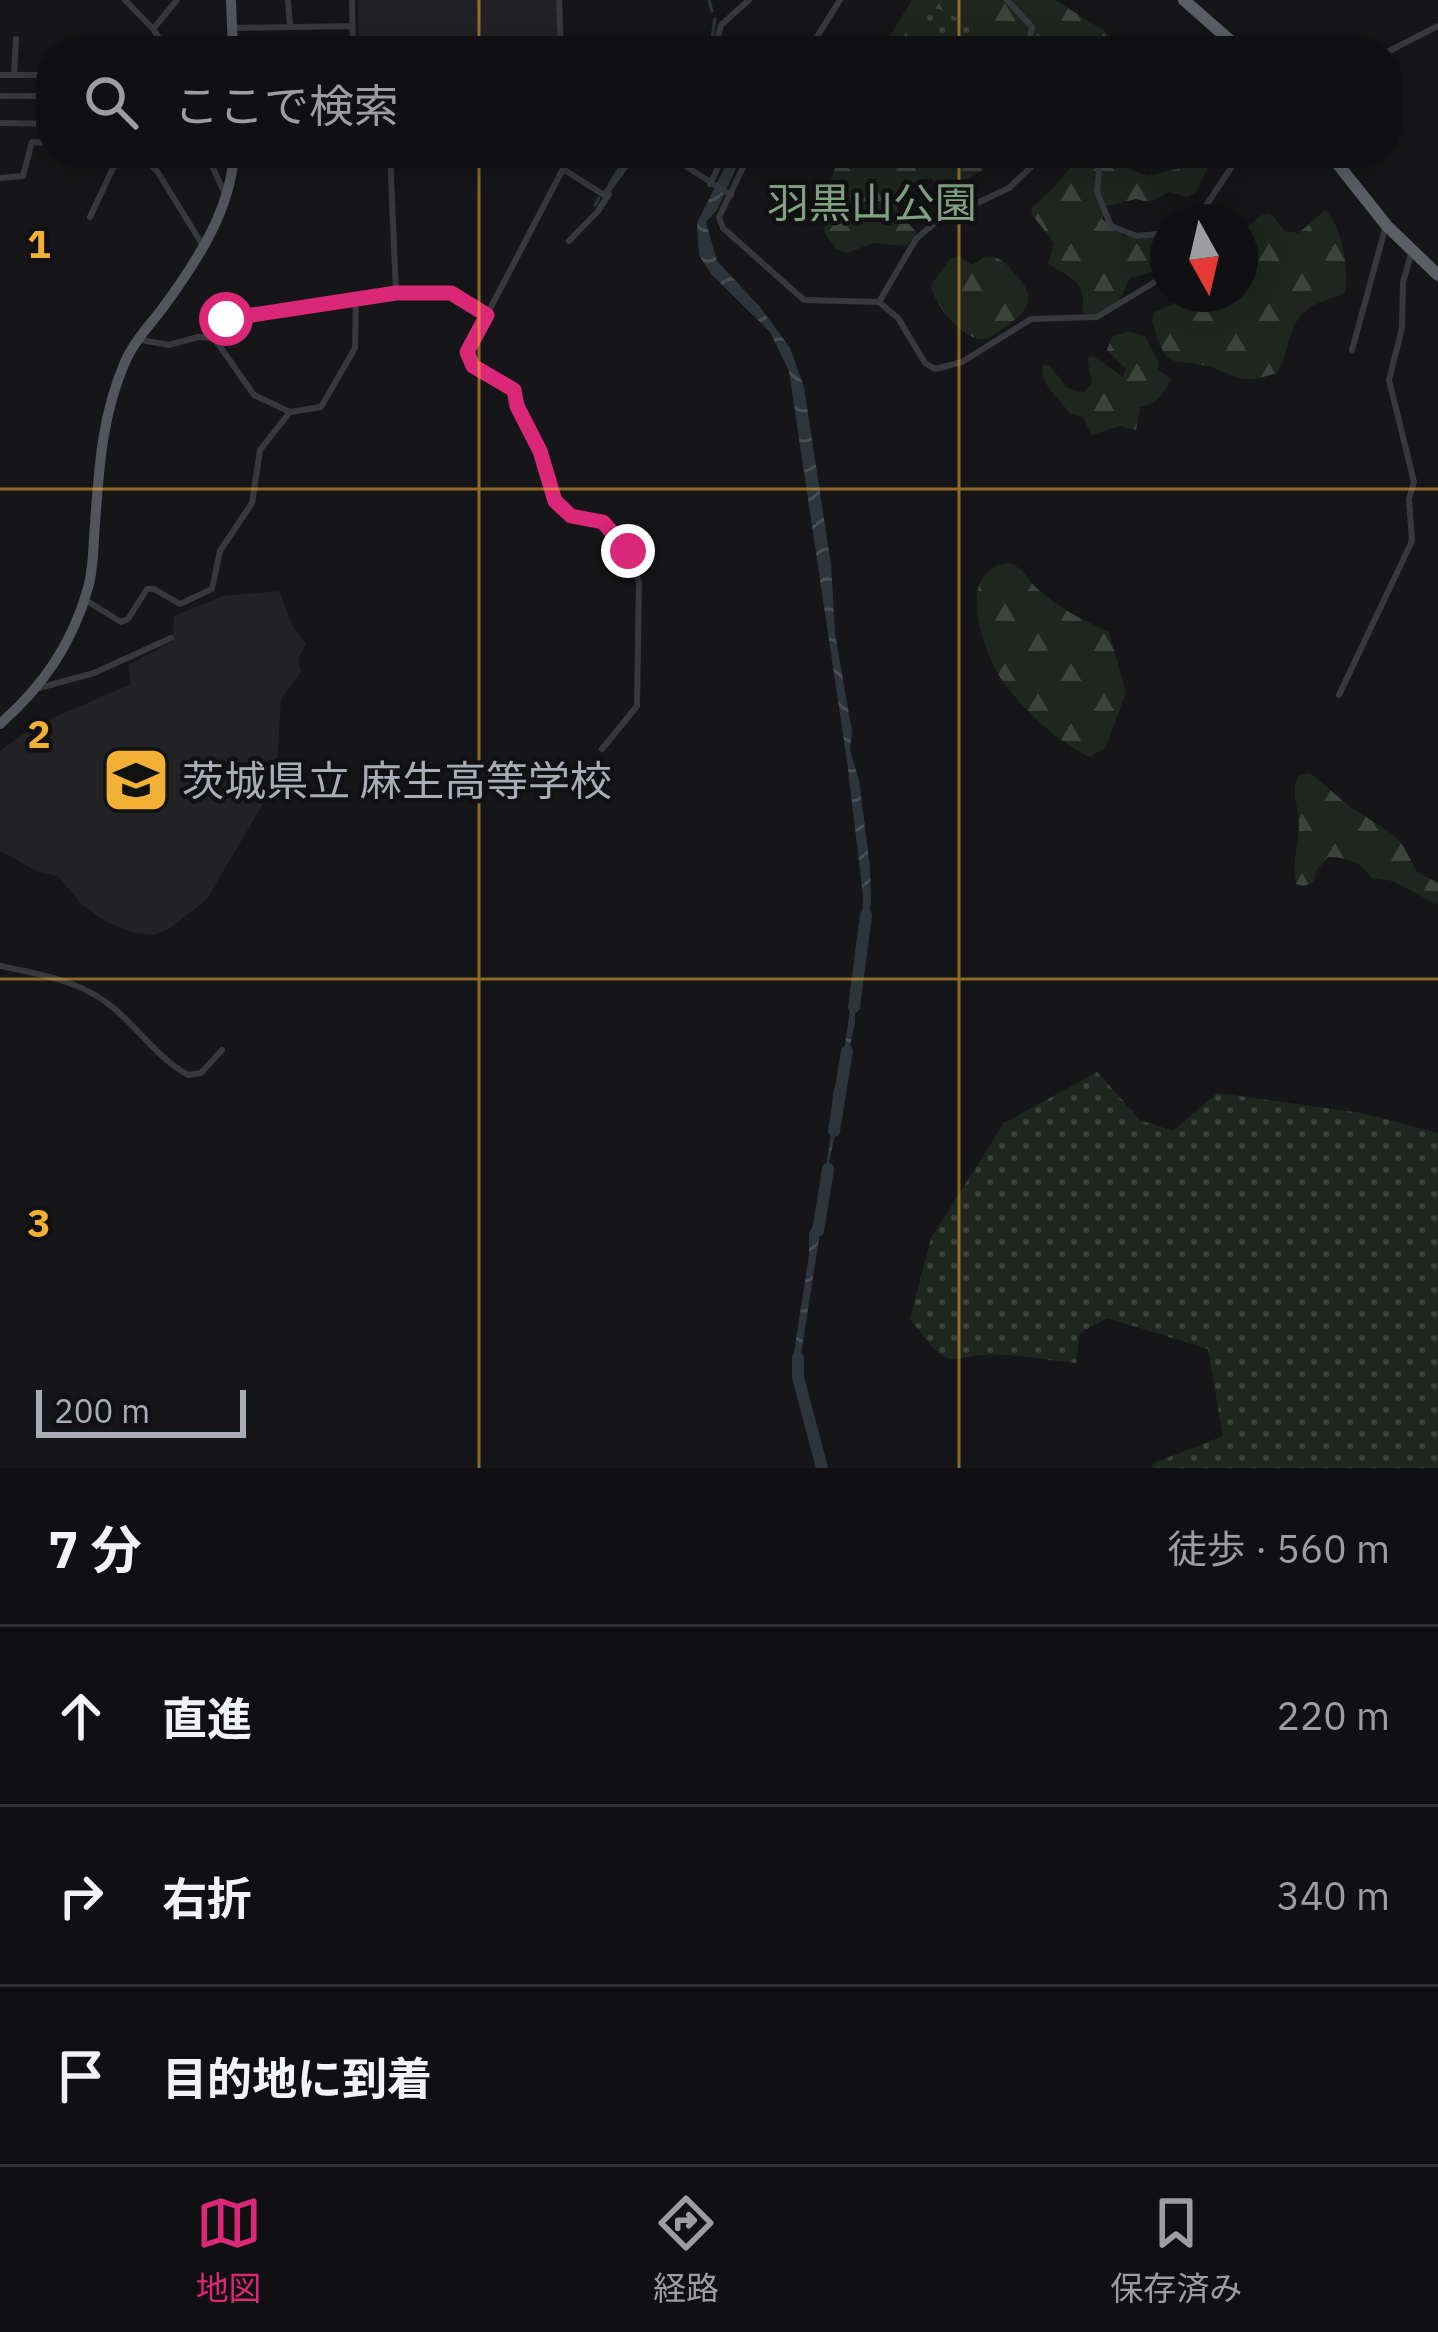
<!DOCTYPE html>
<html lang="ja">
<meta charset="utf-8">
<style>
:root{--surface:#101012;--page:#19191b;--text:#f1f3f6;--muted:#9c9d9f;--line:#303032;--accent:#db2777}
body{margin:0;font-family:"IBM Plex Sans","Noto Sans JP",sans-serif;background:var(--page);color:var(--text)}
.compass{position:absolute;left:1150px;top:204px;width:108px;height:108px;border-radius:50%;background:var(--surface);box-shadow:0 6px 30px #0003;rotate:172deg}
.scale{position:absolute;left:36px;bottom:30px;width:210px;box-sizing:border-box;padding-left:12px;border:6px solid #a8adb8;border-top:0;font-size:33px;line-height:42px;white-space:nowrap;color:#a8adb8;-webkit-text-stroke:9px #111113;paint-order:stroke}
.stop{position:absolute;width:36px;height:36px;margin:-27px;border:9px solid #db2777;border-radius:50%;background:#fff}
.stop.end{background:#db2777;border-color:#fff;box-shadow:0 3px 12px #0008}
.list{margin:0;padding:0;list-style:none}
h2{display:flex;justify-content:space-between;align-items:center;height:156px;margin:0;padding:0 48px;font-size:51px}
h2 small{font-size:39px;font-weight:400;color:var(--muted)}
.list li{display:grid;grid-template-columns:78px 1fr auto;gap:36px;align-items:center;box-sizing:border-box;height:180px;padding:0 48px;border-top:3px solid var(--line)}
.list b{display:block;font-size:45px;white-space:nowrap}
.list em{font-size:39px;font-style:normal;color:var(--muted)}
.icon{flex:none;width:66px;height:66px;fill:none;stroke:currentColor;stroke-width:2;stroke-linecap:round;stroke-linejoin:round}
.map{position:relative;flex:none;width:1438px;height:1468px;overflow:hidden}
.search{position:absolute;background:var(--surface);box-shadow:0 6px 30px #0003;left:36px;right:36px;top:36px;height:132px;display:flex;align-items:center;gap:30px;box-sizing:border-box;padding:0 42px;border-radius:48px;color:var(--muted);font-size:45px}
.sheet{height:696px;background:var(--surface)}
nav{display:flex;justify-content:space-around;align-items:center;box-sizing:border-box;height:168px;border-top:3px solid var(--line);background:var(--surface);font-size:33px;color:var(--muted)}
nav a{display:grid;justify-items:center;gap:6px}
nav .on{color:var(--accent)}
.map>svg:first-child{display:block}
</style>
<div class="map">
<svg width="1438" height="1468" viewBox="0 0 1438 1468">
<defs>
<pattern id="grass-dots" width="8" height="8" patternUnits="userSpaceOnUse" patternTransform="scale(3)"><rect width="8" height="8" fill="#1e261f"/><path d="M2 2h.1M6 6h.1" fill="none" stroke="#3c433d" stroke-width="1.8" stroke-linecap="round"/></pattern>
<pattern id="forest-firs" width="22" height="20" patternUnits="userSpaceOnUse" patternTransform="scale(3)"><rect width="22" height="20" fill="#1e261f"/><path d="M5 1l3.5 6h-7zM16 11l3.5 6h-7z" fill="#3c433d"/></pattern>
<pattern id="water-waves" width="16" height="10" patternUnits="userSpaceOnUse" patternTransform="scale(3)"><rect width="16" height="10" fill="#2c353c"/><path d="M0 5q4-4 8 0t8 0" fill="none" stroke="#485056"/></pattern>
</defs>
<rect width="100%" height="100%" fill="#161618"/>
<!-- built -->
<path fill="#222225" d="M358,0H556L558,51H359Z
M279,591L292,625L306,644L298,659L301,672L281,699L277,763L267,797L207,899L169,929L154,935L135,933L106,922L81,904L58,876L39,872L0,851V751L34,726L131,684L128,665L173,641L174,616L223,596Z"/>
<!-- grass -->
<path fill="url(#grass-dots)" d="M1004,0L1028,51H883L911,7Z
M1097,1072L1140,1120L1173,1131L1217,1093L1362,1113L1438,1133V1468H1151L1154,1463L1223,1436L1208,1349L1107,1318L1080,1333L1076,1363C1053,1361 1031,1357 1008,1355C946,1350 958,1383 910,1319L931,1238L1004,1123Z"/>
<!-- forest -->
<path fill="url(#forest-firs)" d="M912,0H1055L1109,34L1117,51H971L980,36C968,22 954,17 940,9H929L923,13L925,31L921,51H872L877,43L890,36Z
M841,153H993L986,168L948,191L934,188L933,179H923L901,196L897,211L906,214L907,222L917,233L906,246L873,243L848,253L836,249L824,232L821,204Z
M1072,153H1121V166L1148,176L1193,165L1209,153H1222L1209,165L1196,192L1187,197L1169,192L1149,202L1136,199L1106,206L1102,219L1123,236L1168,237V268L1130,278L1119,301L1093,316L1082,312C1087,279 1071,280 1048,263L1054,243L1031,213L1033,206C1048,194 1058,183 1071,167Z
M1325,210C1342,226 1349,268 1345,292C1333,299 1318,301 1308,309C1287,323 1290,354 1277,373C1241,384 1244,379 1213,368C1172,354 1168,377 1152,321L1155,312L1174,303L1175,294H1240V233L1260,216L1270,213L1285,231L1299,233Z
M959,256L972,265L986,256C1002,257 1007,265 1017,276C1038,298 1027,312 1005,327C998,332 989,340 980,339C960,337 933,303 931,285L950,259Z
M1129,332L1145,336L1159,363L1157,370L1171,378C1164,394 1157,404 1140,407L1136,430L1120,426L1091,435L1083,417L1070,414C1060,398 1038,384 1043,364L1050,366L1066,387L1083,393L1092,383L1087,358L1093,356L1123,377L1126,369L1107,350L1112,336Z
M1008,563C1024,567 1026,579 1038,589C1058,608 1084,621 1109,632L1126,692L1106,747L1090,757C1057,742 1026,712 1004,683C983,654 953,570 1008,563Z
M1310,773L1349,806L1391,833L1403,845L1417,872L1438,883V905L1393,881L1372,878C1361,862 1347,857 1328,857L1316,871L1314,882L1304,886L1296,884C1291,863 1299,845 1299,824C1299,805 1290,795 1298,776Z"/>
<!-- water -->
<path fill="url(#water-waves)" d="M732,153H743L717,210L706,222L717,261L760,307L790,348L804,387L831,565L835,633L852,732L850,750L859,780L870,867L871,903L855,976V1023L846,1064L837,1085V1125L820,1203V1232L798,1373L794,1353L809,1255V1233L817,1220L830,1142L833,1094L842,1064L862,932L863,895L847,761L789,371L770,332L711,274L699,255L697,223Z"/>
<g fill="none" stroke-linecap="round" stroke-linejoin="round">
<!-- stream -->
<path stroke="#2c353c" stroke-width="3" d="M709,0L712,11
M710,51L715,19
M609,184L629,153
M595,205L599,198"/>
<!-- river -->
<path stroke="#2c353c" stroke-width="12" d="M854,1007L866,915
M834,1131L847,1051
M818,1231L828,1169
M798,1358V1377L822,1468"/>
<!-- minor -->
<path stroke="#37383d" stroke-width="6" d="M125,0L153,29L168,51
M288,0L290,27
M352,0L353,51
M559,0L561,51
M1007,0L1032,27L1027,51
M232,28L352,26
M153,29L177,0
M71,43V51
M714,51L721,25L749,0
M808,51L840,0
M1387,52L1438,26
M0,75H51
M14,75L16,39
M0,96H51
M0,123L51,124
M140,153L157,171L202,244
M206,153L225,194
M390,153L396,293
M665,153L731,195
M750,153L719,217L723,228L804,300L879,302L898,318L925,363L935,369L962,362L1031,319L1097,317L1168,274
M1086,153L1100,161L1097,192L1111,226L1137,236L1168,233
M0,178L23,176L32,142L51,143
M710,184L725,153
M90,217L113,168L130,153
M1195,222L1241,153
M569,241L598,211L609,194
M879,302L916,239L935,223L1009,188L1031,167
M214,338L232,315L356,297L450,293L487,315
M214,338L254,395L290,412
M141,340L169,345L198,337L214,338
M1352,350L1385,229
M87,601L121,622L128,619L147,589H154L180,604L212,589L220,551L252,503L260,450L290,412L321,407L355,348L356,297
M39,688L94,673L171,638
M1339,695L1412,541L1409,499L1414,482L1389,380L1402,328L1403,282L1412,251
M602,749L637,706L639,582L628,551L603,522L571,516L555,501L540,451L517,406L514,390L473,366L467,353L563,169L604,195L636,153
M0,966C42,975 82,980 116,1010C141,1032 159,1059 188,1075L201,1073L222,1050"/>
<!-- primary -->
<path stroke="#53555c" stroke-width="10" d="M231,0L233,51
M0,724C44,685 72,644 88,588C94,568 93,544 95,524C99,467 102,415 125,362C133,343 149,326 162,309C195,264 231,211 234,153"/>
<!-- trunk -->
<path stroke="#5b5e65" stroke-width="12" d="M1184,0L1242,51
M1329,153L1387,226L1438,275"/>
</g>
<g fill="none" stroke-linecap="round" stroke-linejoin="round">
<!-- route -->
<path stroke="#db2777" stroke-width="15" d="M226,319L396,293H451L487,315L467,352L473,366L514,390L517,406L540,451L555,501L571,516L603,522L628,551"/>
</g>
<!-- grid -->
<path fill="none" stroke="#f2b134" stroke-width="3" stroke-opacity="0.55" d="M479,0V51M959,0V51M479,153V1468M959,153V1468M0,489H1438M0,979H1438"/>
<!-- icons -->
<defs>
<symbol id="school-square" viewBox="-11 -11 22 22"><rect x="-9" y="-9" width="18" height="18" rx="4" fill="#f2b134" stroke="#111113"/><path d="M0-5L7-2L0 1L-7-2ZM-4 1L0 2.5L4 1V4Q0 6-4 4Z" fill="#111"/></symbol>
</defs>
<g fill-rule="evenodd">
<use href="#school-square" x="98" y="742" width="76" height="76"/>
</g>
<g text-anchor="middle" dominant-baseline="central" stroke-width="9" stroke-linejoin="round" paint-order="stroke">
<!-- park labels -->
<g font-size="42" fill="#7fa381" stroke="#111113">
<text x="872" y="202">羽黒山公園</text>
</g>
<!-- poi labels -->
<g font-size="42" fill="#a8adb8" stroke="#111113" text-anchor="start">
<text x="182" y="780">茨城県立 麻生高等学校</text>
</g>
</g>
<g font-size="39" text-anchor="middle" font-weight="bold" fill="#f2b134" stroke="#111113" stroke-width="9" stroke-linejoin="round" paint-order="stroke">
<text x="39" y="258">1</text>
<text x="39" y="748">2</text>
<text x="39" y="1237">3</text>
</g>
</svg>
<svg class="compass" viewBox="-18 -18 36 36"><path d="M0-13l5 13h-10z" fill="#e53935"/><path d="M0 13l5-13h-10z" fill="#9c9d9f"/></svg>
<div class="scale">200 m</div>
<div class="stop" style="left:226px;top:319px"></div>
<div class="stop end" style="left:628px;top:551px"></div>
<div class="search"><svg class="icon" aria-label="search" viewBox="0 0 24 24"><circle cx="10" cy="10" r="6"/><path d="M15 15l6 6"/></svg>ここで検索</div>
</div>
<section class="sheet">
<h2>7 分<small>徒歩 · 560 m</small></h2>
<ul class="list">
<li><svg class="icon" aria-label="ahead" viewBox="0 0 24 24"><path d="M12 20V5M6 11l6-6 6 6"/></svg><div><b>直進</b></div><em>220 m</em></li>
<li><svg class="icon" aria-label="right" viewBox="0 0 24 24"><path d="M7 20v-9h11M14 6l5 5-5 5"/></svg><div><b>右折</b></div><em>340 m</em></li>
<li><svg class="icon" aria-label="arrive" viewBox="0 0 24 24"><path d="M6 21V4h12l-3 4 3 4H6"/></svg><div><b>目的地に到着</b></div></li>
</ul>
</section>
<nav>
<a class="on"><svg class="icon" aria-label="map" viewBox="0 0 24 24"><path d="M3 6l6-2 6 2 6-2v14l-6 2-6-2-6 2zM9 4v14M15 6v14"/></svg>地図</a>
<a><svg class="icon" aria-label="directions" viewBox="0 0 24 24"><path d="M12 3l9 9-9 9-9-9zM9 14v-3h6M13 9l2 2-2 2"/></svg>経路</a>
<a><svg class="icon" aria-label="saved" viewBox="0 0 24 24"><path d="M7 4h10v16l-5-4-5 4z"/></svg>保存済み</a>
</nav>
